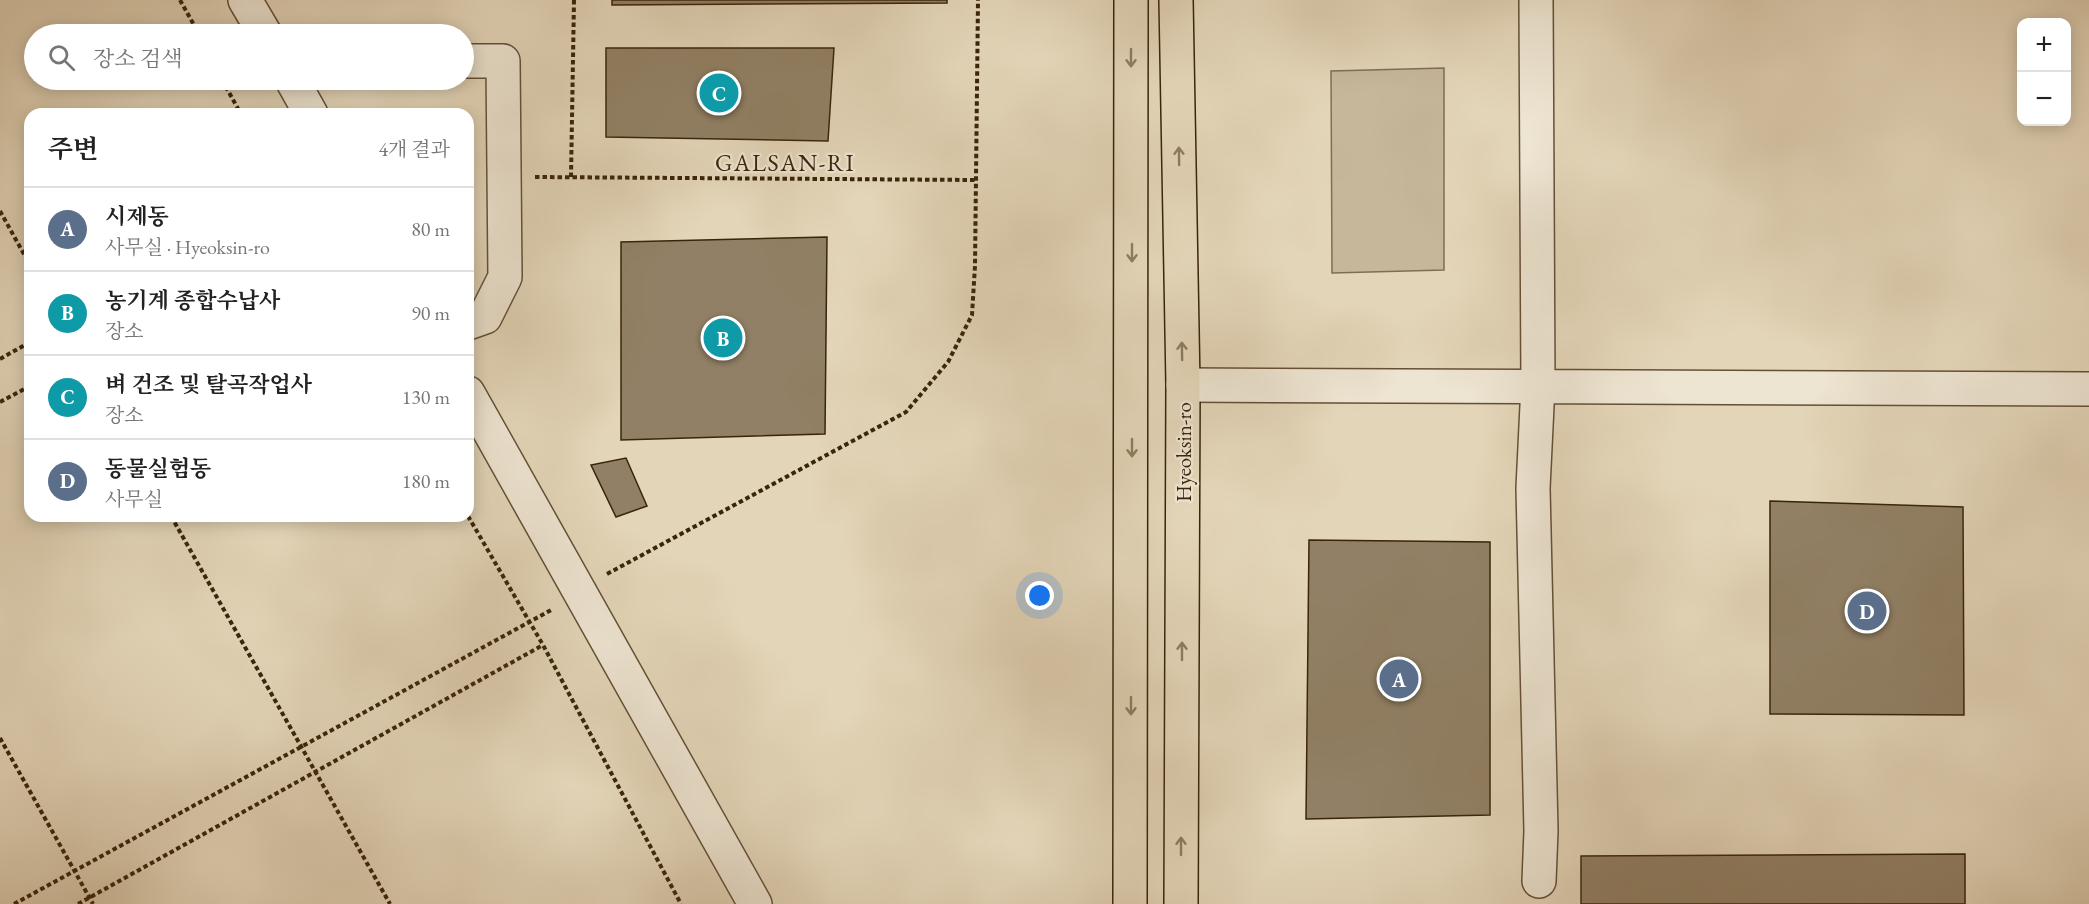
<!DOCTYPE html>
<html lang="ko">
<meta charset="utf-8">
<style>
:root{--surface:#fff;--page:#f6f6f6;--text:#222;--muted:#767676;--line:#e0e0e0;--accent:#d93025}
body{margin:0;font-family:"EB Garamond","Noto Serif KR",serif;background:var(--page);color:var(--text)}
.controls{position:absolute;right:18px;top:18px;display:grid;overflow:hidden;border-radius:12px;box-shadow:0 3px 15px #0003}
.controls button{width:54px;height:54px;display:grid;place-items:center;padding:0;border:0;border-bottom:2px solid var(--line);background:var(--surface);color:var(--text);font:30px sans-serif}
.you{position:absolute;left:1040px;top:596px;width:21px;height:21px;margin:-15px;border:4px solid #fff;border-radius:50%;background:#1a73e8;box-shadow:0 0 0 9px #1a73e833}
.badge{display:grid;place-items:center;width:39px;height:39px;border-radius:50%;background:var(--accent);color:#fff;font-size:20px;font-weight:700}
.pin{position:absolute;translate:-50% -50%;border:3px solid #fff;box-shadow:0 2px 6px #0006}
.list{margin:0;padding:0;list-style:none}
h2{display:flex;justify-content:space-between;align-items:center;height:78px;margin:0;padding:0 24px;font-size:26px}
h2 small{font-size:20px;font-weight:400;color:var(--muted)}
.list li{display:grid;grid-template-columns:39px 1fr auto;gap:18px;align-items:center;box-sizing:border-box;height:84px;padding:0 24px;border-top:2px solid var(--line)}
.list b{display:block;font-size:22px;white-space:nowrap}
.list p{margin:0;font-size:20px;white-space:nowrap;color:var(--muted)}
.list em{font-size:20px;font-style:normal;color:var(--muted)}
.icon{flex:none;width:33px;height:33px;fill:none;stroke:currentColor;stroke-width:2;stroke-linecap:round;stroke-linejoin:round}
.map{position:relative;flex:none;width:2089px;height:904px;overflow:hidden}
.search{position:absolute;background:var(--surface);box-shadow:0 3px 15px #0003;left:24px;top:24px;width:450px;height:66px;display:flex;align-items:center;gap:15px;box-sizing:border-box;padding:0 21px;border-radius:33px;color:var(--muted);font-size:22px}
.panel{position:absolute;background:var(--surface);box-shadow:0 3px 15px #0003;left:24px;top:108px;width:450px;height:414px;border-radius:18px}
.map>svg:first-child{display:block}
</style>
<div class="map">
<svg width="2089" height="904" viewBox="0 0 2089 904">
<rect width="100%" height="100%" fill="#e3d5b8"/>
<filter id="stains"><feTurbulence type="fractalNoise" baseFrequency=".00333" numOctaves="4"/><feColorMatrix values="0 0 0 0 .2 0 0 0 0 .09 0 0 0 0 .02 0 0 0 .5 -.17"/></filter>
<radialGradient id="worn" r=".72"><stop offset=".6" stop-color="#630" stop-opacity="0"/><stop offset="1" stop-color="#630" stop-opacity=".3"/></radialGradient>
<!-- green -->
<path fill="#c6b79b" stroke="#806e54" stroke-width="1.5" d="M1444,68V270L1332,273L1331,71Z"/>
<!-- building -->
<path fill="#918065" stroke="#39240c" stroke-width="1.5" d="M612,0H947V3L612,5Z
M606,48H834L828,141L606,137Z
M827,237L825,434L621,440V242Z
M626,458L647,506L616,517L591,465Z
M1770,501L1963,507L1964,715L1770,714Z
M1309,540L1490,542V815L1306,819Z
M1965,854V904H1581V856Z"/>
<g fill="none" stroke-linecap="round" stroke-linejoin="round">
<defs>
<path id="minor" d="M245,0L265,34
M1536,0L1538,385L1533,488L1541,831L1539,881
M464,61H503L505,277L485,317L468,323
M292,80L311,114
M1183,385L2089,389
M468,393L755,904"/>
<path id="major" d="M1176,0L1183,385L1181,904
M1130,904L1131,0"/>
</defs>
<!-- minor casing -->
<use href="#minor" stroke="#645037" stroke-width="36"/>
<!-- major casing -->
<use href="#major" stroke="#39240c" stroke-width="36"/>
<!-- path -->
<path stroke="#39240c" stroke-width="4" stroke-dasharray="4.5 3" stroke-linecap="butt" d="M180,0L199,34
M222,80L241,114
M535,177L976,180
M571,177L574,0
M0,211L30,265
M0,359L30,342
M0,402L30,386
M171,516L390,904
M468,516L543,645L681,904
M607,574L906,412L948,362L972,315L975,266L978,0
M0,738L93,904
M14,904L553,609
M78,904L543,645"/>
<!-- minor -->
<use href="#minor" stroke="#ede4d1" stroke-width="33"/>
<!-- major -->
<use href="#major" stroke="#e3d5b8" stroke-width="33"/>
</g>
<!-- one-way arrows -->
<defs><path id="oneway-shaft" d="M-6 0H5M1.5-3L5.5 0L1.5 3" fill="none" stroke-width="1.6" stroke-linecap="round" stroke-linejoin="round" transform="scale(1.5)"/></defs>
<g stroke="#8e7c62">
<use href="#oneway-shaft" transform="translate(1131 58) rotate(90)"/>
<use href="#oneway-shaft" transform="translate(1179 156) rotate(-91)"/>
<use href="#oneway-shaft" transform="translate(1132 253) rotate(90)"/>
<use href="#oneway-shaft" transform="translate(1182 351) rotate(-91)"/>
<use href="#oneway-shaft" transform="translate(1132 448) rotate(90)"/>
<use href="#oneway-shaft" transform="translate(1182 651) rotate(-90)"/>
<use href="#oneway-shaft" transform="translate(1131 706) rotate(90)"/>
<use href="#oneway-shaft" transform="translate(1181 846) rotate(-90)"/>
</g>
<g text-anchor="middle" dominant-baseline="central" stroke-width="4.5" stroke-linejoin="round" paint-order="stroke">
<!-- street labels -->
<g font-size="21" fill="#39240c" stroke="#ede4d1">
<text transform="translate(1183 452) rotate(-90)">Hyeoksin-ro</text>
</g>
<!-- quarter labels -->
<g font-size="24" letter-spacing="1.5" fill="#39240c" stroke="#ede4d1">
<text x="785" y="162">GALSAN-RI</text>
</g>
</g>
<rect width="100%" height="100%" filter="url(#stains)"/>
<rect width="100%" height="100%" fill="url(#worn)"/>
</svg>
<div class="controls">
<button>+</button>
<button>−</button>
</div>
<div class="you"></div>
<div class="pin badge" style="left:1399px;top:679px;background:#5c6f8a">A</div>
<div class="pin badge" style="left:723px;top:338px;background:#0f9aa8">B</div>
<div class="pin badge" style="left:719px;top:93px;background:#0f9aa8">C</div>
<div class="pin badge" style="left:1867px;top:611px;background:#5c6f8a">D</div>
<div class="search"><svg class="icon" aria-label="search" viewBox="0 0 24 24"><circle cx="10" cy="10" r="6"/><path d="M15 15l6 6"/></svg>장소 검색</div>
<section class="panel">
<h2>주변<small>4개 결과</small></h2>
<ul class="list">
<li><span class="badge" style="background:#5c6f8a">A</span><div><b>시제동</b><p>사무실 · Hyeoksin-ro</p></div><em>80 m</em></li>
<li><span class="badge" style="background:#0f9aa8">B</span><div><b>농기계 종합수납사</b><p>장소</p></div><em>90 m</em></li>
<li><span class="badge" style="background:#0f9aa8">C</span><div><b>벼 건조 및 탈곡작업사</b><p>장소</p></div><em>130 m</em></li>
<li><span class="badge" style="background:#5c6f8a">D</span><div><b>동물실험동</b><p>사무실</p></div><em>180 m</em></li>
</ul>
</section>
</div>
